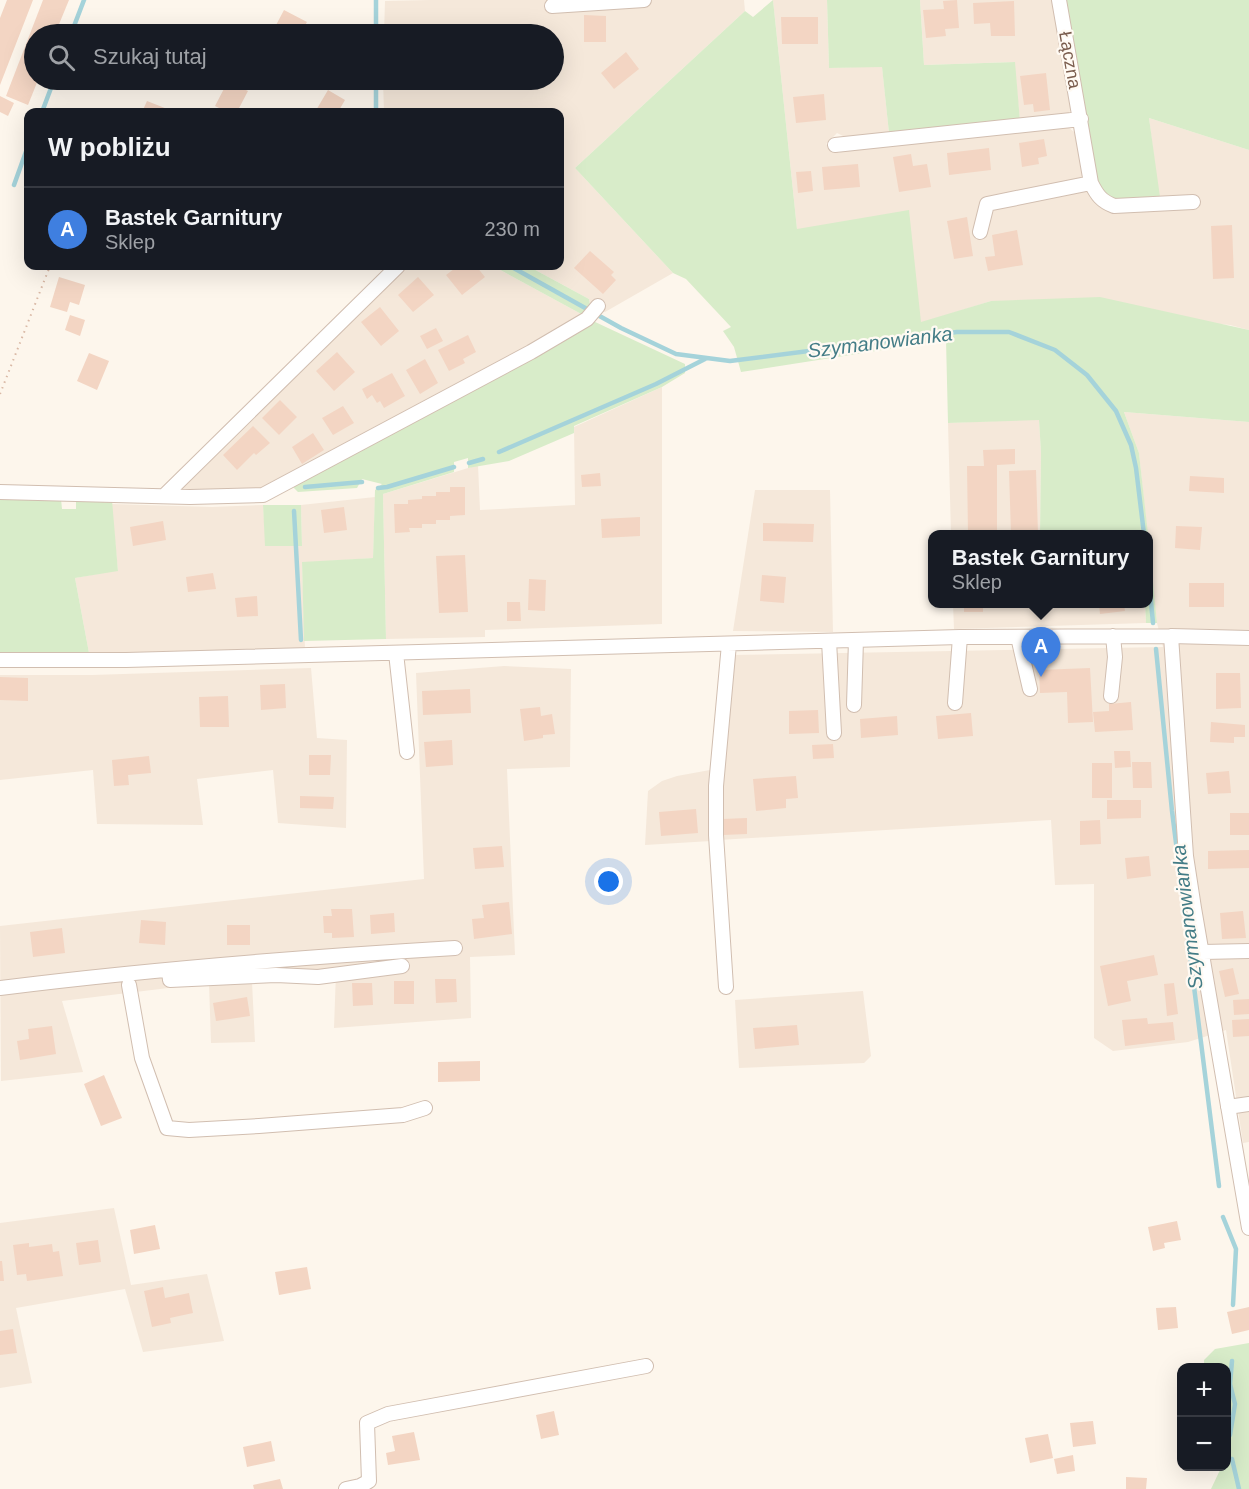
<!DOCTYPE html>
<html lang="pl">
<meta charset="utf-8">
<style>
:root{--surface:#171b24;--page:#242831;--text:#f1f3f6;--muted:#9ea1a6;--line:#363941;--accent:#e76f51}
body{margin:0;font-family:Arial,sans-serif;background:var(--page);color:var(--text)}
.controls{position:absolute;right:18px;bottom:18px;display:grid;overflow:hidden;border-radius:12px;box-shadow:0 6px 24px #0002}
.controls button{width:54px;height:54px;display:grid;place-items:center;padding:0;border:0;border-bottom:2px solid var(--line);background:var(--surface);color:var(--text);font:30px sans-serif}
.you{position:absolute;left:609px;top:882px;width:21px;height:21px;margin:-15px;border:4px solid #fff;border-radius:50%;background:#1a73e8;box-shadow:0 0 0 9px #1a73e833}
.badge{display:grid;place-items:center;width:39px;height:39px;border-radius:50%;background:var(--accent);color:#fff;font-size:20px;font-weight:700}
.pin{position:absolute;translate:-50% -50px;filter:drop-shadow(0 2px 3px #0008)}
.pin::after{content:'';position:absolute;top:32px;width:21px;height:18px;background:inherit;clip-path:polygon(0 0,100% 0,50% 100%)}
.popup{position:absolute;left:928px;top:530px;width:225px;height:78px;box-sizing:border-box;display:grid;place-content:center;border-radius:12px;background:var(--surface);filter:drop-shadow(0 2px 4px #0005);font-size:20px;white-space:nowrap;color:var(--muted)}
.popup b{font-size:22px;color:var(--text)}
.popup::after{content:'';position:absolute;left:50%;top:100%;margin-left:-12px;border:12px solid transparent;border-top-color:var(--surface)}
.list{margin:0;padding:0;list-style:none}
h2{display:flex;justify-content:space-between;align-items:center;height:78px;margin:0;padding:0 24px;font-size:26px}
h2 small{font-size:20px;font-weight:400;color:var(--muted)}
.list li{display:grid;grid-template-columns:39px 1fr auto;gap:18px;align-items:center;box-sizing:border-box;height:84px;padding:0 24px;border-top:2px solid var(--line)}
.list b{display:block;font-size:22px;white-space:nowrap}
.list p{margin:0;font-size:20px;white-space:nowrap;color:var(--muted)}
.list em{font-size:20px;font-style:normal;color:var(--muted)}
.icon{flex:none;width:33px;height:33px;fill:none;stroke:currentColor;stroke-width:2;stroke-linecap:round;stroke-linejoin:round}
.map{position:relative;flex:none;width:1249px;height:1489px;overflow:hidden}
.search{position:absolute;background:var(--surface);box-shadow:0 6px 24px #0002;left:24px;top:24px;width:540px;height:66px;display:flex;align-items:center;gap:15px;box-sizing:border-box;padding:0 21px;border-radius:33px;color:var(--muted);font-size:22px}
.panel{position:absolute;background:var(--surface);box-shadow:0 6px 24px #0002;left:24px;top:108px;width:540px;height:162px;border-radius:12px}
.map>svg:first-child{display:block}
</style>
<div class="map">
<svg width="1249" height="1489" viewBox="0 0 1249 1489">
<rect width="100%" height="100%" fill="#fdf6ec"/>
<!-- residential -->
<path fill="#f5e8da" d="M430,0H744L745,11L575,168L673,273L605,312L590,305L589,299L528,266H560V112H384L383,80H554V34H384L385,1Z
M773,0H827L829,68L882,66L889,133L845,137L837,133L826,144L839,153L848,147L1067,126L1160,206L1149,118L1249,150V330L1230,325L991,301L921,323L797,229Z
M920,0H1052L1072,109L1066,116L1020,121L1014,62L924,65Z
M406,266H493L583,315L572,325L262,490L186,491L178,486Z
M662,387V624L485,630V637L386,639L383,494L478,465L480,510L575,505L574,427Z
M1124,412L1249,422V1142L1243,1143L1226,1030L1188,1042L1113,1051L1094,1038V884L1055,885L1051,820L719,840L731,655L1163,647L1157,623L1139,453Z
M1039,419L1041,453L1040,534H951L948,423Z
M755,490H830L833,632L733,631Z
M375,497L373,558L302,563L305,649L89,653L75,578L118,570L111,504L212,507L263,505L266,546H302L301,505Z
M953,604H1145L1146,623L954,629Z
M504,666L571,669L570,767L507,769L515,955L470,957L471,1018L334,1028L336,972L252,982L255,1042L211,1043L209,983L62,1001L83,1072L1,1081L0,926L424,879L416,673Z
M311,668L317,738L347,740L346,828L278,823L273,770L197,779L203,825L97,824L93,770L0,780V675H92Z
M710,770L711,841L645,845L648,791L662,781L677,776Z
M863,991L871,1056L864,1063L739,1068L735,1000Z
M114,1208L131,1285L207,1274L224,1341L143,1352L125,1289L16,1308L32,1383L0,1388V1223Z"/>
<!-- green -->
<path fill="#d8ecc9" d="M773,0L797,229L909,210L921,322L991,301L1100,297L1249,330V422L1124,412L1139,453L1148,534H1040L1041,453L1039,420L948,423L946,340L741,372L734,347L723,331L731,327L686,279L673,273L575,168L745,11L753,17Z
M827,0H920L924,65L1015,62L1020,121L889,133L882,67L829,68Z
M1066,0H1249V150L1149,118L1160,197L1111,200L1095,184Z
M493,266H528L589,299L590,305L583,315Z
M593,321L685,364V373L662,387L574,426V433L509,461L468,468V458L454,462V472L383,494L386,639L304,641L302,562L373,558L375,490L382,484L362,479L357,488L298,492L293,487V483L573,336Z
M0,496L61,499L62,509H76V499L112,500L118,571L75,578L89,653L0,655Z
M263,505H301L302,546H265Z
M1149,540L1150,551L1157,623H1146L1145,604H1149Z
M1249,1343V1489H1211L1220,1470L1219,1467L1226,1466V1368L1204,1367V1360L1215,1349Z"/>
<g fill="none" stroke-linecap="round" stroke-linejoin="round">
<!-- stream -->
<path stroke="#a5d3da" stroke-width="4.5" d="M376,0V34
M71,34L84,0
M376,80V112
M42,112L54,80
M14,185L28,146
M510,266L621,328L676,354L730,361L957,332H1009L1055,350L1087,375L1116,411L1131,445L1136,468L1144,534
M499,452L656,384L705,359
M469,463L483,459
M305,487L362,482
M378,488L387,487L454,467
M294,511L301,640
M1149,580L1153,623
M1156,649L1172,811L1219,1186
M1223,1217L1236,1249L1233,1305
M1230,1435L1235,1404L1230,1384L1232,1361
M1232,1459L1239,1489"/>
</g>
<!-- building -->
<path fill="#f3d5c3" d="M7,0H33L0,85V18Z
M43,0H69L55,34H34V80H38L28,105L6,96Z
M957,0L959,28L945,29L946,36L926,38L923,10L944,9L943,1Z
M1014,1L1015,36H991L990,23L974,24L973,3Z
M284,10L307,22L300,34H288L275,27Z
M584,15L606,16V42H584Z
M781,17H818V44H782Z
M626,52L639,69L614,89L601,73Z
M1046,73L1050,110L1034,112L1033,104L1024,105L1020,76Z
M228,81L248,91L237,112H227L215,106Z
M328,90L345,100L338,112H315Z
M824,94L826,120L796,123L793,97Z
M0,96L14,103L8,116L0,112Z
M147,101L175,112H142Z
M1044,139L1047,156L1038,158L1039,164L1022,167L1019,143Z
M989,148L991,170L949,175L947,153Z
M911,154L913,166L927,164L931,187L899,192L893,157Z
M858,164L860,187L824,190L822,167Z
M811,171L813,191L798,193L796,172Z
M967,217L973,256L954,259L947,221Z
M1232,225L1234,278L1213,279L1211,226Z
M1017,230L1023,265L988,271L985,257L995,256L992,235Z
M590,251L614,272L611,275L616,280L603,294L574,268Z
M458,266H476L485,277L462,295L446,275Z
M59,277L85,285L79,305L70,302L67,312L50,307Z
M418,277L434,295L413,312L398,295Z
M380,307L399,331L381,346L361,322Z
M70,315L85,320L80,336L65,330Z
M436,328L443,341L427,349L420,336Z
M468,335L476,352L463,359L465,363L449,371L438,350Z
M337,352L355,372L334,391L316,371Z
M89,353L109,361L97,390L77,381Z
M425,359L438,383L420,394L406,370Z
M392,373L405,396L384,408L380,401L377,403L372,395L367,399L362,389Z
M280,400L297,417L279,435L262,418Z
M343,406L354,423L333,435L322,418Z
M253,426L270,443L256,455L254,453L237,470L223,455Z
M313,433L324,450L302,464L292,447Z
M1015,449V464L997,465V534H968L967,466H984L983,450Z
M1036,470L1038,534H1011L1009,471Z
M600,473L601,486L582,487L581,475Z
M1190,476L1224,478V493L1189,491Z
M450,487H465V515L450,516V520H436V524H422V528H409L410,532L395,533L394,504H408V500L422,499V496H436V492H450Z
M344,507L347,530L324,533L321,510Z
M640,517V536L602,538L601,519Z
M163,521L166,540L133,546L130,527Z
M763,523L814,524L813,542L763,541Z
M1176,526L1202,527L1200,550L1175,548Z
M465,555L468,612L439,613L436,556Z
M213,573L216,589L188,592L186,577Z
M762,575L786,577L784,603L760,601Z
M529,579L546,580L545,611L528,610Z
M1189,583H1224V607H1189Z
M257,596L258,616L237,617L235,598Z
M507,602H520L521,621H507Z
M964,604H983V612H964Z
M1099,604H1124L1125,611L1100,614Z
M1090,668L1093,722L1068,723L1067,692L1040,693L1039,670Z
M1216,673H1240L1241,708L1216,709Z
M0,677L28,678V701L0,700Z
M285,684L286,708L261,710L260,685Z
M470,689L471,713L423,715L422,691Z
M228,696L229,727H200L199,697Z
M1131,702L1133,730L1095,732L1093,712L1109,711V704Z
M540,707L541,716L552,714L555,734L543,735V738L524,741L520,709Z
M818,710L819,733L789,734V711Z
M971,713L973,736L938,739L936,716Z
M897,716L898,735L861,738L860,719Z
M1211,722L1245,725V737H1234V743L1210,742Z
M452,740L453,765L426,767L424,742Z
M833,744L834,758L813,759L812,745Z
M1114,751H1130L1131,767L1115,768Z
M309,755H331L330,775H309Z
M149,756L151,773L128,775L129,785L114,786L112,760Z
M1132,762H1151L1152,788H1133Z
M1092,763H1112V798H1092Z
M1229,771L1231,793L1208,794L1206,773Z
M796,776L798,798L786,799V808L756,811L753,779Z
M300,796L334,797L333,809L300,808Z
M1107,800H1141V818L1107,819Z
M696,809L698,833L661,836L659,812Z
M1230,813H1249V835H1230Z
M747,818V834L723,835L722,819Z
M1100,820L1101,844L1080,845V821Z
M502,846L504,867L475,869L473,848Z
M1249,850V868L1208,869V851Z
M1149,856L1151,876L1127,879L1125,858Z
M509,902L512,934L474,939L472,919L484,918L482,905Z
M331,909H352L354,937L332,938V933H324L323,916H332Z
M1243,911L1246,938L1222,939L1220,913Z
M394,913L395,932L371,934L370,915Z
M141,920L166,922L165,945L139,943Z
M227,925H250V945H227Z
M62,928L65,953L33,957L30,932Z
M1154,955L1158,975L1127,981L1131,1001L1108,1006L1100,966Z
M1233,968L1239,994L1225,997L1219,971Z
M435,979H456L457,1002L436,1003Z
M394,981H414V1004H394Z
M352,983H372L373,1005L353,1006Z
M1174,983L1178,1014L1167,1016L1164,984Z
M247,997L250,1016L216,1021L213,1003Z
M1249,999V1014L1234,1015L1233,1000Z
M1147,1018L1148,1024L1173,1022L1175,1040L1125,1046L1122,1020Z
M1249,1019V1036L1233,1037L1232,1020Z
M797,1025L799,1045L755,1049L753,1028Z
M52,1026L56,1054L20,1060L17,1041L29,1039L28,1029Z
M480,1061V1081L438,1082V1062Z
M104,1075L122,1118L101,1126L84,1084Z
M1177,1221L1181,1240L1164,1243L1165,1248L1153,1251L1148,1227Z
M155,1225L160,1249L134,1254L130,1230Z
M98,1240L101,1262L79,1265L76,1243Z
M29,1243V1247L52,1244L53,1252L59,1251L63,1276L27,1281L26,1274L17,1275L13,1245Z
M0,1261H2L4,1281H0Z
M307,1267L311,1289L279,1295L275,1272Z
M163,1287L165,1298L189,1293L193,1313L170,1318L171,1323L152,1327L144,1291Z
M1176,1307L1178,1328L1158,1330L1156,1308Z
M1249,1307V1330L1232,1334L1227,1312Z
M13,1329L17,1353L0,1355V1331Z
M554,1411L559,1435L541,1439L536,1415Z
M1093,1421L1096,1444L1073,1447L1070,1423Z
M414,1432L420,1460L388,1465L386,1453L395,1451L392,1436Z
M1048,1434L1053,1458L1030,1463L1025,1438Z
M271,1441L275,1461L247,1467L243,1447Z
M1073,1455L1075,1471L1057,1474L1054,1459Z
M1126,1477L1147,1478L1146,1489H1126Z
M280,1479L283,1489H254L253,1485Z"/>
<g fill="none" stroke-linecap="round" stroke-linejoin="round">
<defs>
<path id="minor" d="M1059,0L1091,183C1097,195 1101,201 1114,206L1193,202
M552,6L644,0
M835,145L1081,119
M980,232L987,204L1091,183
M0,492L190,497L263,495L531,352L587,319L598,306
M164,496L398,266
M1171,636L1186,856L1194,908L1249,1228
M1018,637L1030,689
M829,641L834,733
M396,653L407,752
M0,660H126L960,637L1171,636L1249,638
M1111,696L1115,657L1113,636
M955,703L960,637
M854,705L856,640
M1203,952L1249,951
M169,971L170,980L276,975L318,977L402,966
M129,985L142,1058L167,1128L189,1130L259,1126L403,1115L425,1108
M726,987L716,835V786L729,644
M0,988C151,969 303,957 455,948
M1228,1107L1249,1104
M346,1489L360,1486L369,1481L367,1423L388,1414L646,1366"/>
</defs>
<!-- minor casing -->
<use href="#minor" stroke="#d1beb0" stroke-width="16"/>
<!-- path -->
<path stroke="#d9b8a5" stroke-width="2" stroke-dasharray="1.5 4.5" stroke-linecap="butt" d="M0,394L50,266"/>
<!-- minor -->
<use href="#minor" stroke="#fff" stroke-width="14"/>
</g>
<g text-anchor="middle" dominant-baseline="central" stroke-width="4.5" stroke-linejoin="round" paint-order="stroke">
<!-- street labels -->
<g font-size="18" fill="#7a5c4d" stroke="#fffaf3">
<text transform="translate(1070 60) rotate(80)">Łączna</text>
</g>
<!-- water labels -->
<g font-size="20" font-style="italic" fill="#437c86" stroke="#fffaf3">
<text transform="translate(880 342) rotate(-7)">Szymanowianka</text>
<text transform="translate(1187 917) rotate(-97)">Szymanowianka</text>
</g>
</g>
</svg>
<div class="controls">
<button>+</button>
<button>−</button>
</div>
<div class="you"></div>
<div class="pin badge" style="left:1041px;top:677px;background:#3f7fe0">A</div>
<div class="popup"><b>Bastek Garnitury</b>Sklep</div>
<div class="search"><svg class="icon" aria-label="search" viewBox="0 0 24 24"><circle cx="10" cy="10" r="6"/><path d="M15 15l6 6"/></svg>Szukaj tutaj</div>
<section class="panel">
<h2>W pobliżu<small></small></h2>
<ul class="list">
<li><span class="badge" style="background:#3f7fe0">A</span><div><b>Bastek Garnitury</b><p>Sklep</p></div><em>230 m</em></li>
</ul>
</section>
</div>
